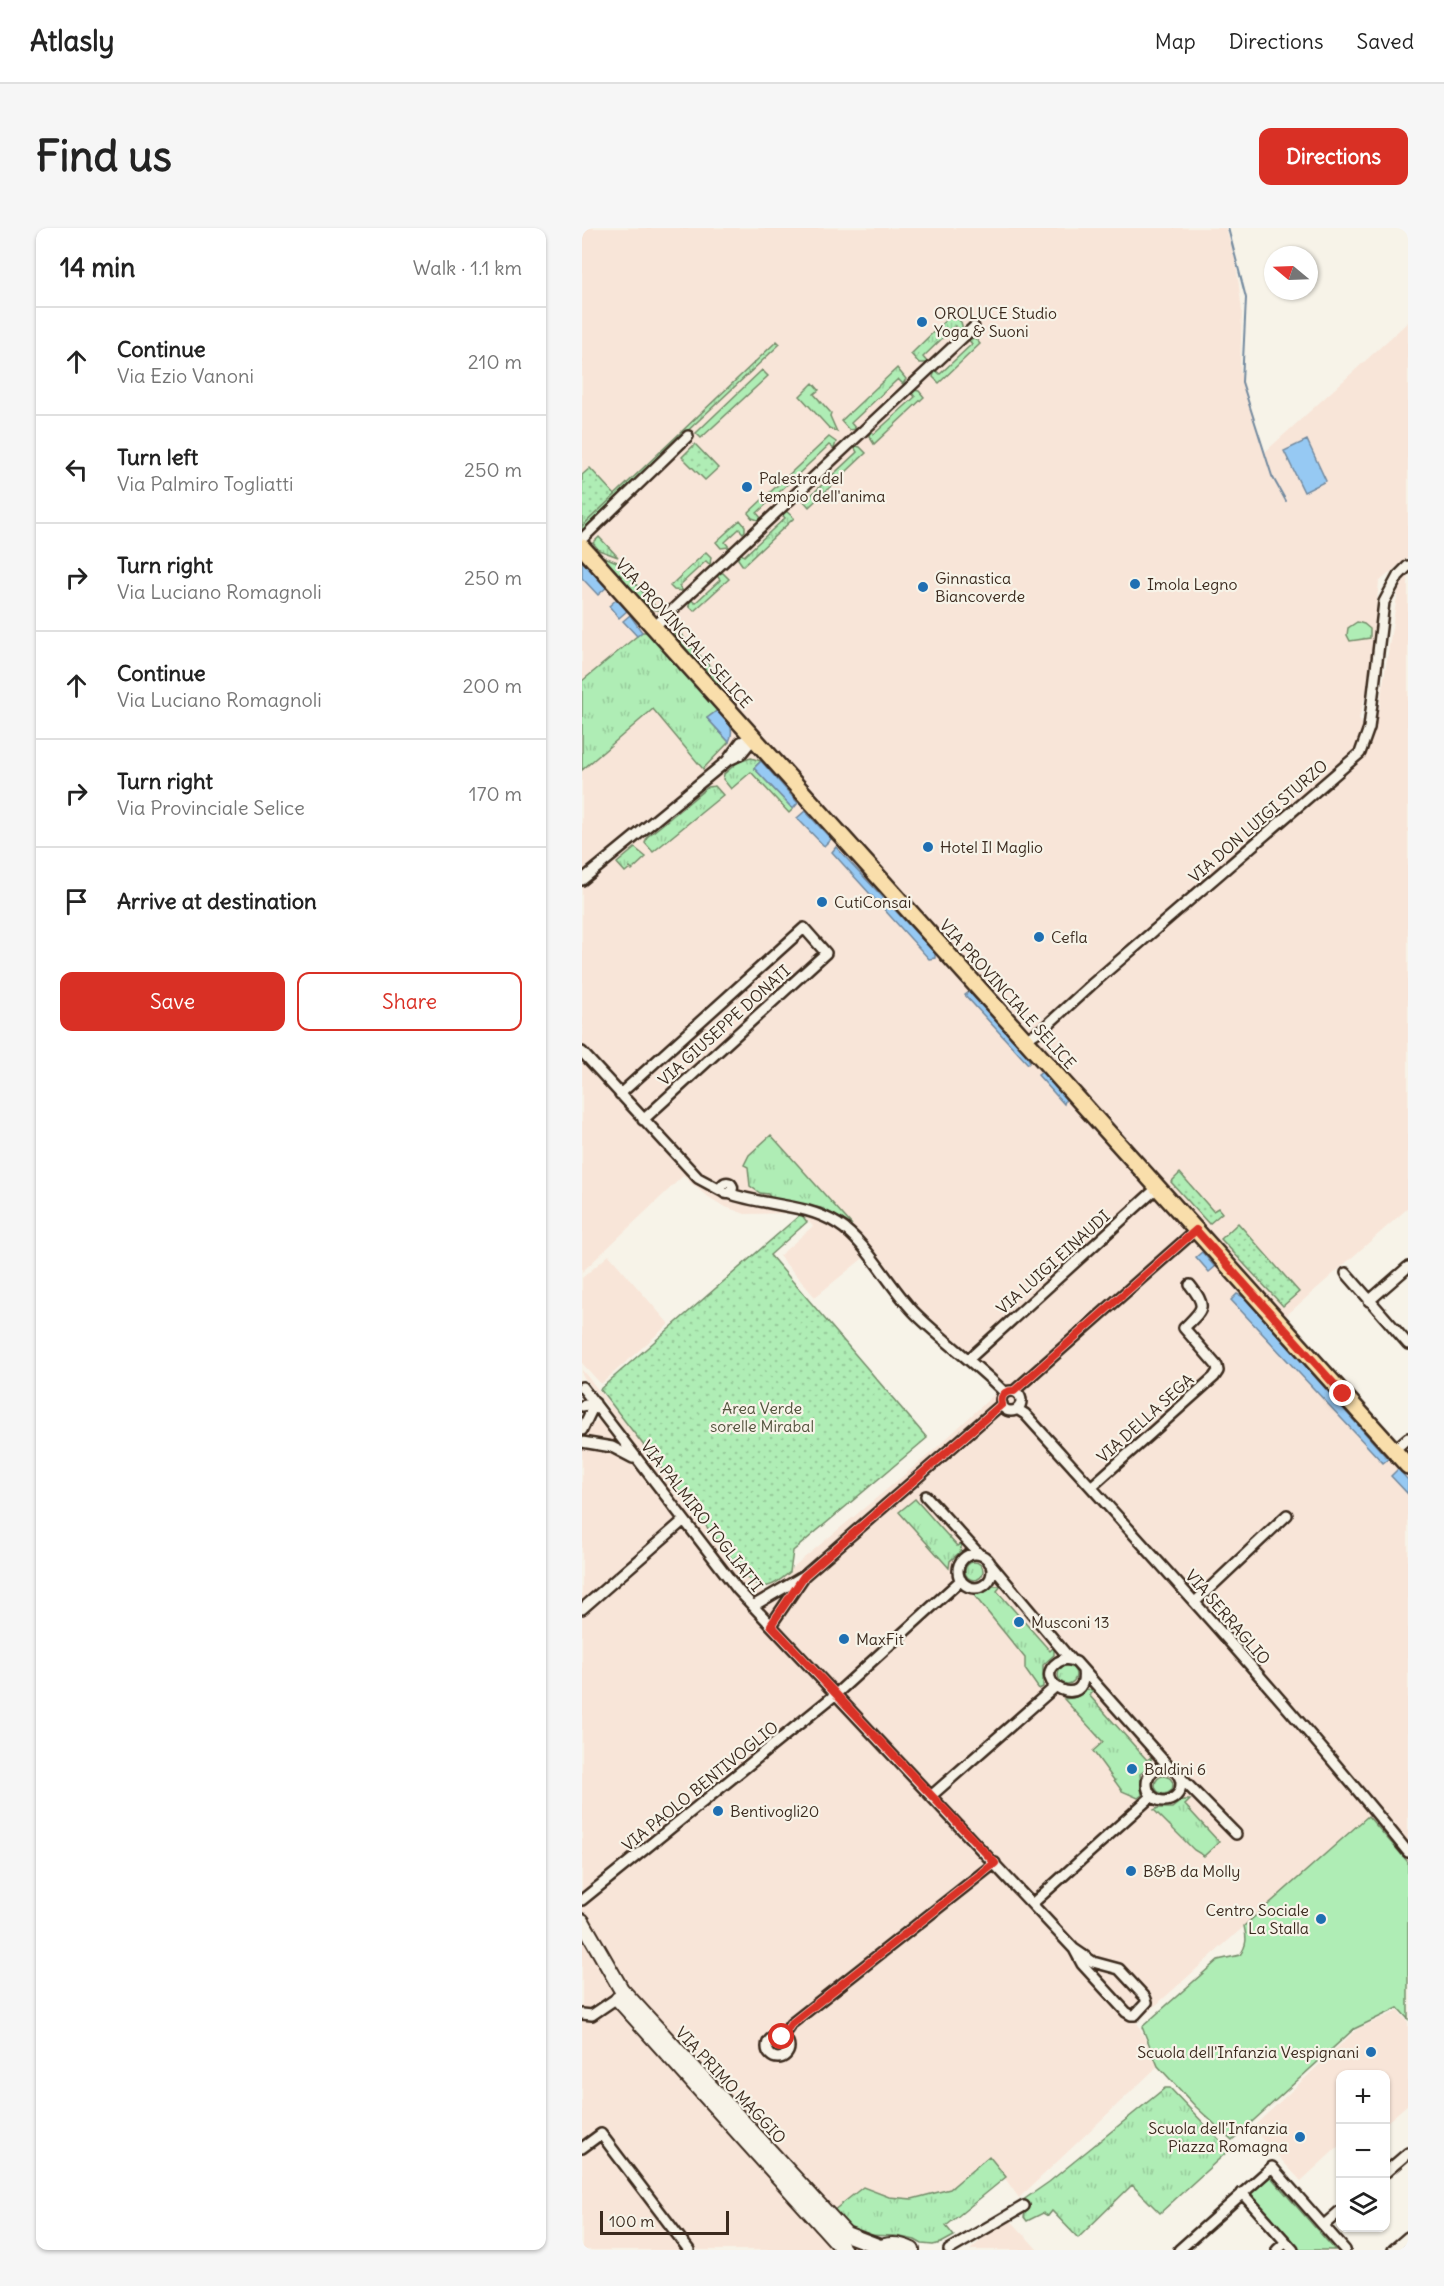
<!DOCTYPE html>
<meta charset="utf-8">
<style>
:root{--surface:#fff;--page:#f6f6f6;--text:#222;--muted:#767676;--line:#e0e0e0;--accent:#d93025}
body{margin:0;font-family:Delius,sans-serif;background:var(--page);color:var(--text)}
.controls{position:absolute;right:18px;bottom:18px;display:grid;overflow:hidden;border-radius:12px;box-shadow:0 2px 4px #0004}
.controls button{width:54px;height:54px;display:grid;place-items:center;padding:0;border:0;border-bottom:2px solid var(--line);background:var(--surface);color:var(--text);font:30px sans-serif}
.compass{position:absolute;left:682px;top:18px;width:54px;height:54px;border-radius:50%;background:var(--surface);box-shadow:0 2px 4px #0004;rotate:289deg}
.scale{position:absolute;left:18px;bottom:15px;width:129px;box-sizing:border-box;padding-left:6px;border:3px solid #3b2a1e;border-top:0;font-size:16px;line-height:21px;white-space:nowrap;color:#3b2a1e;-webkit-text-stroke:4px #f7f3e8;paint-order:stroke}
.stop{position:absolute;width:18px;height:18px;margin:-14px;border:4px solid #d93025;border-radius:50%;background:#fff}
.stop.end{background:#d93025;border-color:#fff;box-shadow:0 2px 6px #0008}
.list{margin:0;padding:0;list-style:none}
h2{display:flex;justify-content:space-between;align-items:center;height:78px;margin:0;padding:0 24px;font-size:26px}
h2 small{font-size:20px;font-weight:400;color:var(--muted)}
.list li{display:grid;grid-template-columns:39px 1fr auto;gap:18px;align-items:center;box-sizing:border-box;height:108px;padding:0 24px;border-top:2px solid var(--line)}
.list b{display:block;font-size:22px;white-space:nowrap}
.list p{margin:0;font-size:20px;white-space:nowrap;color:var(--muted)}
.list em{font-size:20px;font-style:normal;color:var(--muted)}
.actions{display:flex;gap:12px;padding:18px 24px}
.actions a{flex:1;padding:14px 0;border:2px solid var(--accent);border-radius:12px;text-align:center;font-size:21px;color:var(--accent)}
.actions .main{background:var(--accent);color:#fff}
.icon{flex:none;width:33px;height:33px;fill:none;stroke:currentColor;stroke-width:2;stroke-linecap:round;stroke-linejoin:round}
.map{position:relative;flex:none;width:826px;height:2022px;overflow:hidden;border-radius:12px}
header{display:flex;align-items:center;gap:36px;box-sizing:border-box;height:84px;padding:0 30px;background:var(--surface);border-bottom:2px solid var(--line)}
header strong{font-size:28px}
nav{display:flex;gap:33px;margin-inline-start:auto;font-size:21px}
.intro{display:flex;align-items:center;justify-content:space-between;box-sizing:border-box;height:144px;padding:0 36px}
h1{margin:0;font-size:42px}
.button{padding:15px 27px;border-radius:12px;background:var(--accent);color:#fff;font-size:21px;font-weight:700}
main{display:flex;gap:36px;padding:0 36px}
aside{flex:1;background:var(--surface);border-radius:12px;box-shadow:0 2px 4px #0004}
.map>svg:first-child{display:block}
</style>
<header>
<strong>Atlasly</strong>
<nav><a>Map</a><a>Directions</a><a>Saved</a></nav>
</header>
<div class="intro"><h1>Find us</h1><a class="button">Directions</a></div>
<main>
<aside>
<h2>14 min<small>Walk · 1.1 km</small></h2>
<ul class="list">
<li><svg class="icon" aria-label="ahead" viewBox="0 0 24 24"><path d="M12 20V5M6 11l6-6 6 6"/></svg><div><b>Continue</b><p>Via Ezio Vanoni</p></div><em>210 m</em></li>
<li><svg class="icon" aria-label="left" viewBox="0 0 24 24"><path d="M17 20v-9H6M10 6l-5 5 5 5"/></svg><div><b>Turn left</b><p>Via Palmiro Togliatti</p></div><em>250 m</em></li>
<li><svg class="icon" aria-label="right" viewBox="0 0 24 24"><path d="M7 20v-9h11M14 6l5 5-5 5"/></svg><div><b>Turn right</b><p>Via Luciano Romagnoli</p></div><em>250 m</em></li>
<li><svg class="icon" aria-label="ahead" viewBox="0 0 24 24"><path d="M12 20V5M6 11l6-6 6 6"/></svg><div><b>Continue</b><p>Via Luciano Romagnoli</p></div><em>200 m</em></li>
<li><svg class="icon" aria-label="right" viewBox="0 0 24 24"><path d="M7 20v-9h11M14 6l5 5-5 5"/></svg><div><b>Turn right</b><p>Via Provinciale Selice</p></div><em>170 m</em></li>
<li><svg class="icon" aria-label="arrive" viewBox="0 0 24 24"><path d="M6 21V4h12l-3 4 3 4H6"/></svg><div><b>Arrive at destination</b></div></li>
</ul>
<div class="actions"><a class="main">Save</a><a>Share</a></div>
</aside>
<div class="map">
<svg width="826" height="2022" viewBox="0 0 826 2022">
<defs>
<pattern id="grass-tufts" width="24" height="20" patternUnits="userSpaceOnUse" patternTransform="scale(1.5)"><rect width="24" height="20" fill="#afedb5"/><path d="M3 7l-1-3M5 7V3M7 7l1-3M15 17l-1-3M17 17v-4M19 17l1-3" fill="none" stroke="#97cb9b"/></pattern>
<pattern id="park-dots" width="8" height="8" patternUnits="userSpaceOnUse" patternTransform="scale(1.5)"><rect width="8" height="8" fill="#afedb5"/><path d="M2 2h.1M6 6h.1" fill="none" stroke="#97cb9b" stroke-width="1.8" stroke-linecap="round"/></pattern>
</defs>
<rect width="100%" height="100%" fill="#f7f3e8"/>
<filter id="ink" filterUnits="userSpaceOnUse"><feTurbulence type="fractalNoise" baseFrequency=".0167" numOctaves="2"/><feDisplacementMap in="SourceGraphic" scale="12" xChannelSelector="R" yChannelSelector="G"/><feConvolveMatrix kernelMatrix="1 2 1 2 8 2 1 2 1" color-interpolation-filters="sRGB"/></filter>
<g filter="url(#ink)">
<!-- built -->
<path fill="#f8e5d8" d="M0,0H644L654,34L660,83L658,143L683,224L826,94V329L797,354L785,462L777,491L787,508L797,481L817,356L826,348V980L707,1085L700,1093L826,1238V1634L786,1588L555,1794L576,1838L437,1970L407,1928L368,1961L330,1971L307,1969L281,1959L282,2012L332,2018L337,2022H0V1205L28,1181L0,1147V1142L181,1364L351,1223L419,1160L377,1126L285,1027L233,1069L197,1028L231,998L218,985L163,986L141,978L122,966L101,948L0,1044Z
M27,1027L87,1096L19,1156L0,1135V1050Z
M816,1783L826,1794V1876L804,1895V1846H758V1917L719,1953L670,1900L775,1801Z
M425,1988L456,2022H388Z"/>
<!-- grass -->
<path fill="url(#grass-tufts)" stroke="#758c6a" stroke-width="1.5" d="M370,86L379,94L381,101L379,103L373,98L341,129L346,135H337L329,126Z
M393,110L398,116L357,155L351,149L353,142L358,146L390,116L386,111Z
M195,113L198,116L0,302V298Z
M315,140L324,151L321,156L316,151L269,195L274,201L267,202L259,193Z
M180,142L186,148L119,210L114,205Z
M231,155L237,162L232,166L249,185L248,188L255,204L247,200L218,168Z
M332,162L337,163L342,169L292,216L287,208L288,202L292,206L333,169L329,164Z
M247,209L254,214L252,221L247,217L175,285L179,290L176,292L170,290L166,285Z
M274,218L278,219L284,225L227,279L221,272L223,265L227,269L275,224L272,219Z
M204,283L212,290L161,338L156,331L157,324L162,328L203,290L199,285Z
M158,292L163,298V303L161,305L157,301L143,314L147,319L139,320L134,314Z
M17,309L36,329L17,322L11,315Z
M124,324L129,329L128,337L124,333L97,358L101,363L92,362L88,358Z
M15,326L35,334L76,382L67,380Z
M137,345H141L147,351L112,383L107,378L108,371L113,375L138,352L134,346Z
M775,394L782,396L788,401V410L768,413L765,407L766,400Z
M95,402L143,455L137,460L91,406Z
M60,404H65L136,482L125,490L147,514L121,541L71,481L0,542V453Z
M169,530L179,533L172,540L211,581L207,585L169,544L149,561L141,551L142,546L156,534Z
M133,558L141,567L71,624L63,615L65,609L126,559Z
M53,620L64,629L50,642L48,640L43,644L35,635Z
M189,907L270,997L239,980L190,972L186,966L178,965L168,958L166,939L162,937L167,927Z
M333,1271L375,1318L380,1315L378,1324L368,1333L367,1340L317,1284Z
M383 1343a9 9 0 1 1 18 0a9 9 0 1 1-18 0Z
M409,1358H419L415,1363L468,1423L472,1419V1427L461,1437V1459L457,1461L443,1441V1430L391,1366L402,1365Z
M476 1447a9 9 0 1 1 18 0a9 9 0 1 1-18 0Z
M503,1461L512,1462L507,1467L565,1532L569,1529V1538L558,1546L560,1567L556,1570L540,1563L511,1523L521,1514L482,1471L494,1469Z
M573 1557a9 9 0 1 1 18 0a9 9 0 1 1-18 0Z
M600,1572H608L603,1577L637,1614L622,1628L612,1622L572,1582L576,1580H590Z
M583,1860H588L647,1922L578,1985L550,1957L496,2010L470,1983L466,1988L461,1985L445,1993L442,1989L443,1985L437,1975L467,1954Z
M407,1928L424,1949L364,1998L372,2008L359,2015L351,2017L340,2016L333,2012L314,2008L282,2007L269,2001L251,1983L281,1959L307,1969L330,1971L368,1961Z"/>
<!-- park -->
<path fill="url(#park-dots)" stroke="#758c6a" stroke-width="1.5" d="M113,216L136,240L123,252L100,229Z
M8,240L33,267L0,298V247Z
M598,945L631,983L636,980L640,985L627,996L589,954Z
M219,986L225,994L188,1027L345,1210L211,1323L208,1344C191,1358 182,1366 163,1348L18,1161Z
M656,995L717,1064L701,1078L639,1011Z"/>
<!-- garden -->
<path fill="#afedb5" stroke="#758c6a" stroke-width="1.5" d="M786,1588L826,1634V1791L816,1780L772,1801L650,1912L614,1879L576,1838L560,1799L636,1732L658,1727C665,1717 665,1710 662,1698Z
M687,1947L753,2022H715L666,1966Z"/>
<!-- water -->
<path fill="#96c9f3" stroke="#72899e" stroke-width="1.5" d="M725,212L744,253L722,264L702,223Z
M0,331L25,359L16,367L0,350Z
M36,370L45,383L37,390L27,378Z
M48,387L60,404L55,408L41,393Z
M136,482C145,492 154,499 147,514L125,490Z
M179,533L216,575L211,581L172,540Z
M223,583L249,611L242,618L215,590Z
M254,619L353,725V730L347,731L250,624Z
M387,764L444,826L448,834L446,836L383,767Z
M460,844L484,870L482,876L456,847Z
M620,1024L633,1039L627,1044L614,1029Z
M655,1066L662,1069L806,1231L801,1235L649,1072Z
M816,1241L826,1252V1266L809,1248Z"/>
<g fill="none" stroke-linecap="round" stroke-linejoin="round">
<!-- stream -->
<path stroke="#72899e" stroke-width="2" d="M646,0L664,70L660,154L690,248L704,273"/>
<defs>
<path id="street" d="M0,311L106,208
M72,399L392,99
M145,533L159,514L171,509
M0,652L145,533L158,527L172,510
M443,812L463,799L509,757L778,525L787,500L802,374L816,348L826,338
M0,824L116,950L140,963
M38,866L222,700L244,725L61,892
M139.5 960a5.5 5.5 0 1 1 11 0a5.5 5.5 0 1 1-11 0Z
M146,965C181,978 223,975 256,996C285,1014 308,1060 334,1086C362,1114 395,1136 423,1165
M764,1045L826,1116
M787,1073L826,1039
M387,1131L576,959
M0,1159L156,1362L492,1721L511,1734L537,1741L563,1769L565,1774L553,1787H549L544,1784L500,1736L492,1721
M419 1173a10 10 0 1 1 20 0a10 10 0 1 1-20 0Z
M432,1163L614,1002
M0,1178L13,1175L0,1202
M435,1181L443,1186C573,1330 704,1473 826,1624
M0,1214L30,1219L51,1230
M812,1222L826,1210
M509,1259L632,1149L636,1143L635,1138L602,1100C621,1081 626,1080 608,1057
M344,1268L397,1326
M376 1343a17 17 0 1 1 34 0a17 17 0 1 1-34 0Z
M407,1334L489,1432
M613,1374L705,1287
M171,1378L222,1348L420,1176
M0,1381L102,1292
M189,1397L221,1350
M501,1442C507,1484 446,1455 476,1434C482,1430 488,1431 494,1434L588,1540
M565 1556a17 17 0 1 1 34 0a17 17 0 1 1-34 0Z
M598,1549L654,1606
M349,1568L473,1459
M0,1672L254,1466L379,1352
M450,1676L570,1568
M0,1786L10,1787L35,1770
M185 1819a11 11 0 1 1 22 0a11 11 0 1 1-22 0Z
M200,1809L209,1796L413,1635
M0,1920L19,1906L107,2022
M804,1944L826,1925
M660,1965L711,2022
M742,1997L758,1983
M367,2022L442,1978
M597,2022L690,1939L763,2022
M695,2022L704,2014
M811,2022L826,2009"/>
<path id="secondary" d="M0,1693L39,1761L264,2006L298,2019
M36,1771L262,2022
M293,2022C305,2015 318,2016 330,2022"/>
<path id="primary" d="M0,319L826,1238"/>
</defs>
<!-- street casing -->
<use href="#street" stroke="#3b2a1e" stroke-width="14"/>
<!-- secondary casing -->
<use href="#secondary" stroke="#3b2a1e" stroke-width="18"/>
<!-- primary casing -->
<use href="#primary" stroke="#3b2a1e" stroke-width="20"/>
<!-- street -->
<use href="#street" stroke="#f7f3e8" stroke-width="9"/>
<!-- secondary -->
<use href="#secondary" stroke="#f7f3e8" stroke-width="14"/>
<!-- primary -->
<use href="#primary" stroke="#f9deab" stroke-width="15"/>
</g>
</g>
<g fill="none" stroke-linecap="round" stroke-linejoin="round" filter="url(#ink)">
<!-- route -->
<path stroke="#d93025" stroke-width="8" d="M200,1809L209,1796L413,1635L189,1397L222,1348L420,1176C418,1168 423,1162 432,1163L614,1002L761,1166"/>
</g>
<!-- markers -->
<g fill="#1f6fb2" stroke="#f7f3e8" stroke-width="2">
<circle cx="340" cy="94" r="6"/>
<circle cx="165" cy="259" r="6"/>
<circle cx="553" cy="356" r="6"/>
<circle cx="341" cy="359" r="6"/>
<circle cx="346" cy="619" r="6"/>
<circle cx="240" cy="674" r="6"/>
<circle cx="457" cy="709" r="6"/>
<circle cx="437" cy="1394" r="6"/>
<circle cx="262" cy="1411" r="6"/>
<circle cx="550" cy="1541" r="6"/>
<circle cx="136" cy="1583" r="6"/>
<circle cx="549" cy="1643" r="6"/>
<circle cx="739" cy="1691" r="6"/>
<circle cx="789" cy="1824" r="6"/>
<circle cx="718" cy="1909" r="6"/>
</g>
<g text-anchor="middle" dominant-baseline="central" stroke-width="4.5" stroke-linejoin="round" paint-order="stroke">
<!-- poi labels -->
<g font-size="16" fill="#3b2a1e" stroke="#f7f3e8" text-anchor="start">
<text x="352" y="85">OROLUCE Studio<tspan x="352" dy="18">Yoga &amp; Suoni</tspan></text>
<text x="177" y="250">Palestra del<tspan x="177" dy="18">tempio dell'anima</tspan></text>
<text x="353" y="350">Ginnastica<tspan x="353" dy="18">Biancoverde</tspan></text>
<text x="565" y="356">Imola Legno</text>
<text x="358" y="619">Hotel Il Maglio</text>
<text x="252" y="674">CutiConsai</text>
<text x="469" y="709">Cefla</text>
<text x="449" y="1394">Musconi 13</text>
<text x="274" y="1411">MaxFit</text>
<text x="562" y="1541">Baldini 6</text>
<text x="148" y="1583">Bentivogli20</text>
<text x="561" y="1643">B&amp;B da Molly</text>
<text x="727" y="1682" text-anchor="end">Centro Sociale<tspan x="727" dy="18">La Stalla</tspan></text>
<text x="777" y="1824" text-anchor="end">Scuola dell'Infanzia Vespignani</text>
<text x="706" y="1900" text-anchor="end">Scuola dell'Infanzia<tspan x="706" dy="18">Piazza Romagna</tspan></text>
</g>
<!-- street labels -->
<g font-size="16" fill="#3b2a1e" stroke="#f7f3e8">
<text transform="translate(102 405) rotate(48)">VIA PROVINCIALE SELICE</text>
<text transform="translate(676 593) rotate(-41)">VIA DON LUIGI STURZO</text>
<text transform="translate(426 766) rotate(48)">VIA PROVINCIALE SELICE</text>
<text transform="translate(142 797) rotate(-42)">VIA GIUSEPPE DONATI</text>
<text transform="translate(471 1034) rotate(-42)">VIA LUIGI EINAUDI</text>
<text transform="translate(563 1190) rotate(-42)">VIA DELLA SEGA</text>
<text transform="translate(120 1288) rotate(52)">VIA PALMIRO TOGLIATTI</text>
<text transform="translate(646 1389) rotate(49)">VIA SERRAGLIO</text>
<text transform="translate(118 1558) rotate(-39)">VIA PAOLO BENTIVOGLIO</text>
<text transform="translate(149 1857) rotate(47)">VIA PRIMO MAGGIO</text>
</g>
<!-- park labels -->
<g font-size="16" fill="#52513c" stroke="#f7f3e8">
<text x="180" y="1180">Area Verde<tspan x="180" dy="18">sorelle Mirabal</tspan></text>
</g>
</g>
</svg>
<div class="controls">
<button>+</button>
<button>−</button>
<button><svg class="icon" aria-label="layers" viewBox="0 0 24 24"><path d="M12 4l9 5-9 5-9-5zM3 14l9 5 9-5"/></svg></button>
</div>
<svg class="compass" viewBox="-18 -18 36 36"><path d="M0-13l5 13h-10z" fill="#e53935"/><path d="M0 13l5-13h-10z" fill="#767676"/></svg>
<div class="scale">100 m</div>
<div class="stop" style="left:200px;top:1809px"></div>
<div class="stop end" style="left:761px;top:1166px"></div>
</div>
</main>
